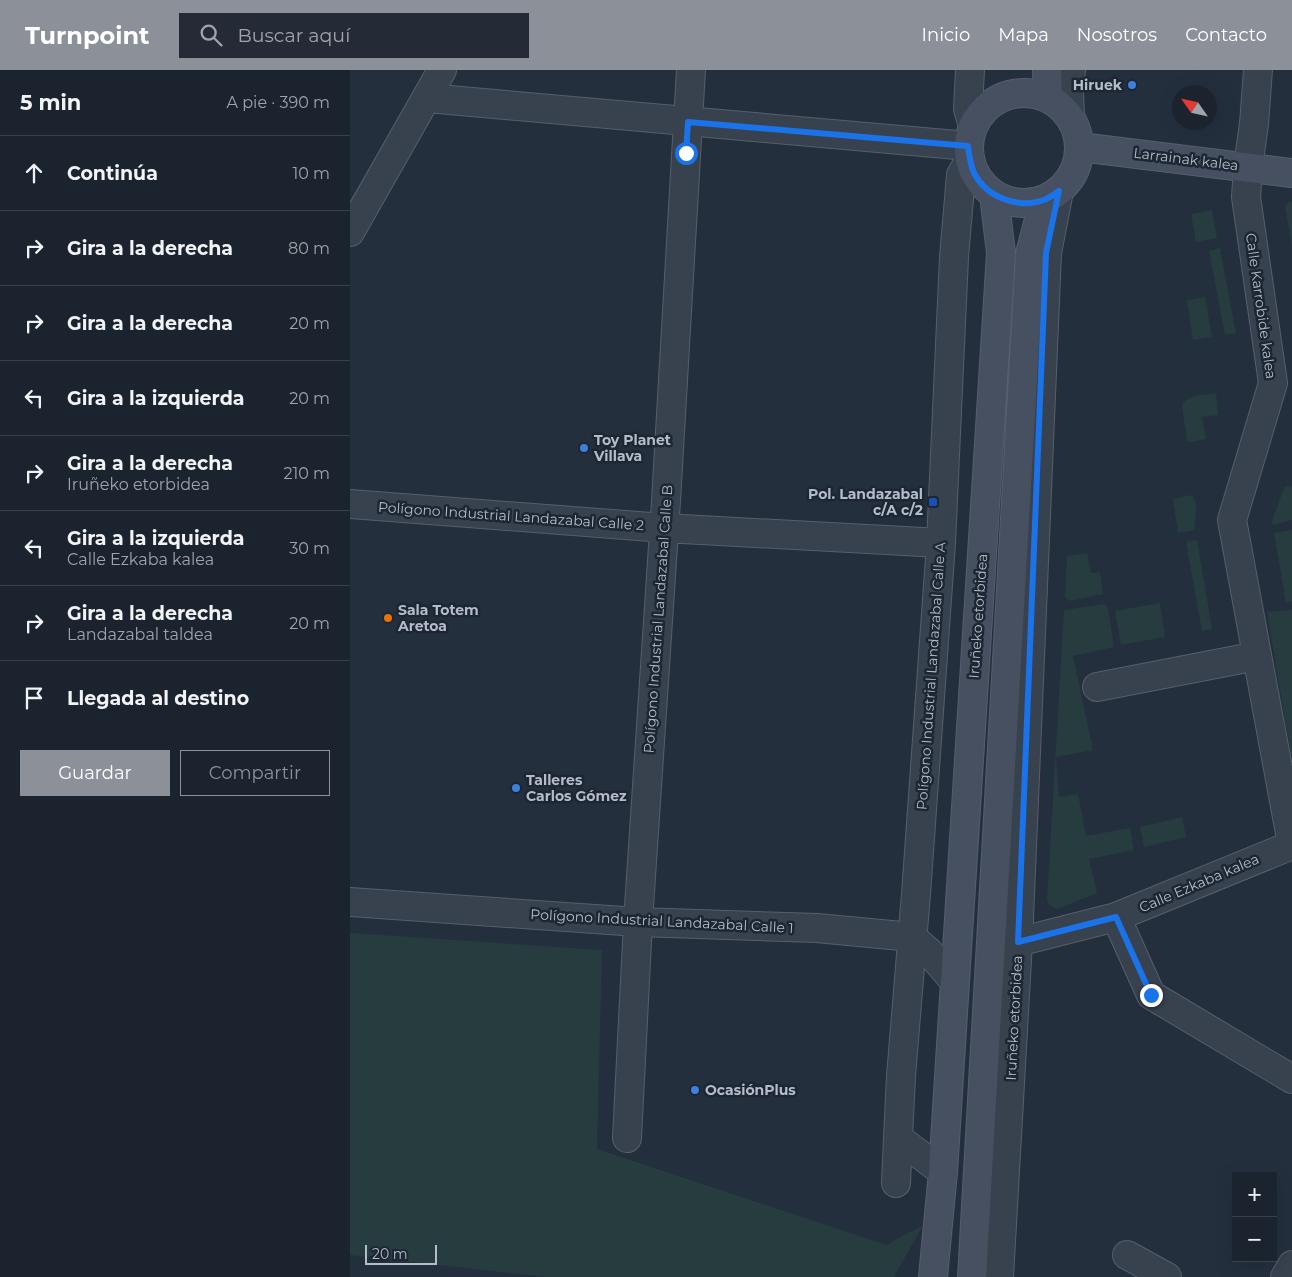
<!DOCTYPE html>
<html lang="es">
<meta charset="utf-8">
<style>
:root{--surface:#1b232e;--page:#242b36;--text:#f1f3f6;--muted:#a0a4aa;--line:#39404a;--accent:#8c9099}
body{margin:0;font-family:Montserrat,sans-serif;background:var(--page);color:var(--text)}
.controls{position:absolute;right:15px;bottom:15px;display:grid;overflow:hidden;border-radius:0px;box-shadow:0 5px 20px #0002}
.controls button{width:45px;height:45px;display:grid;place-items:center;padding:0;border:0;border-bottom:1px solid var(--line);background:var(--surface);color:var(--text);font:25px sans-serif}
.compass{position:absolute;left:822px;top:15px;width:45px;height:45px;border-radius:50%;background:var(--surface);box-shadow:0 5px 20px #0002;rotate:304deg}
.scale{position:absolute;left:15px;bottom:12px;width:72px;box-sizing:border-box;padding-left:5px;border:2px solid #b4bcc9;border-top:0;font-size:14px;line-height:18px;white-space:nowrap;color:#b4bcc9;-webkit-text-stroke:4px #1d2633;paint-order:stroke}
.stop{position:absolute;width:15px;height:15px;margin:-11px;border:4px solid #1a73e8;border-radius:50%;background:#fff}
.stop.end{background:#1a73e8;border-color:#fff;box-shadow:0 1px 5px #0008}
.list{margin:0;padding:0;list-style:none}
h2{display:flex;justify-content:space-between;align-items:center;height:65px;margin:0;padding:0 20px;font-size:21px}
h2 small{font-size:16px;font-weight:400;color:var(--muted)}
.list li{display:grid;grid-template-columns:32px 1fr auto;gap:15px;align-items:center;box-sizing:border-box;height:75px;padding:0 20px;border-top:1px solid var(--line)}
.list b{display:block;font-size:19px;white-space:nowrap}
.list p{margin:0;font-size:16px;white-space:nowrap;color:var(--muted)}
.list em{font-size:16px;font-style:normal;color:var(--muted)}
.actions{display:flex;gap:10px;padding:15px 20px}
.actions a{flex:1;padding:11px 0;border:1px solid var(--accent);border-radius:0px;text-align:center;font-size:18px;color:var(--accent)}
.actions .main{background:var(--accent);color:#fff}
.icon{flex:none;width:28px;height:28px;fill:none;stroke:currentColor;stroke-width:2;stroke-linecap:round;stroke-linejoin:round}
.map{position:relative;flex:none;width:942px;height:1207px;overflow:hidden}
header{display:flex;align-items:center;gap:30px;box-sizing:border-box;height:70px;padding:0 25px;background:var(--accent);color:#fff}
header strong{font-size:24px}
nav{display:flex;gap:28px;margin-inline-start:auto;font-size:18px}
.search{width:350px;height:45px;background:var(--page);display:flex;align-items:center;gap:12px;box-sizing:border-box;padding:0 18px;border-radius:0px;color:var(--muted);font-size:19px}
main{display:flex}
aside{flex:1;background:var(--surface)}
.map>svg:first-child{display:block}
</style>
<header>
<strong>Turnpoint</strong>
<div class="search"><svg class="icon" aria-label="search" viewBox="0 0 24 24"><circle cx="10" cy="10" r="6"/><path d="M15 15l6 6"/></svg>Buscar aquí</div>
<nav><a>Inicio</a><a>Mapa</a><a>Nosotros</a><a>Contacto</a></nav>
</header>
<main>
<aside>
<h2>5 min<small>A pie · 390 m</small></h2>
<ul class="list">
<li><svg class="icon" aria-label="ahead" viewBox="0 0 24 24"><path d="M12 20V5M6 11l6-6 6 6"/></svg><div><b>Continúa</b></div><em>10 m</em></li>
<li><svg class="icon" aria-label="right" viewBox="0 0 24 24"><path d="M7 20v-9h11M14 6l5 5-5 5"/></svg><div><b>Gira a la derecha</b></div><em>80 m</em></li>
<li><svg class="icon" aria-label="right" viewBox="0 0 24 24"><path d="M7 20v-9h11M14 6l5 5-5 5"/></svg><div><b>Gira a la derecha</b></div><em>20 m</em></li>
<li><svg class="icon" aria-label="left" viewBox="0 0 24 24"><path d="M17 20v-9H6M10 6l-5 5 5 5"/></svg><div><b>Gira a la izquierda</b></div><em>20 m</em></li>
<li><svg class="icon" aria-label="right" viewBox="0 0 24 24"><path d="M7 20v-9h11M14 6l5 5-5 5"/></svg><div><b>Gira a la derecha</b><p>Iruñeko etorbidea</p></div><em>210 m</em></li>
<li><svg class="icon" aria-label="left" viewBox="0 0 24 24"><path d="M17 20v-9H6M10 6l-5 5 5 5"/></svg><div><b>Gira a la izquierda</b><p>Calle Ezkaba kalea</p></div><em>30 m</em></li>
<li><svg class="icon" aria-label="right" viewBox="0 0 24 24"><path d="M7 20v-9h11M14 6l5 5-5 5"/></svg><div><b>Gira a la derecha</b><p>Landazabal taldea</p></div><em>20 m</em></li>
<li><svg class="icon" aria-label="arrive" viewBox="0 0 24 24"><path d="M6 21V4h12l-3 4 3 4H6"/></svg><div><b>Llegada al destino</b></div></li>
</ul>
<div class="actions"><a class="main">Guardar</a><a>Compartir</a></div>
</aside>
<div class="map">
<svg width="942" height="1207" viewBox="0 0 942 1207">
<rect width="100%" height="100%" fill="#242f3e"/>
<!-- green -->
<path fill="#263c3f" d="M940,132H942V176L935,137L937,134Z
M862,140L867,168L846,172L841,144Z
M870,178L886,263L875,265L859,181Z
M855,227L862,267L843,270L837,230Z
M866,323L868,345L852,347L856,369L840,372L837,370L832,337C835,324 854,325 866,323Z
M938,416L942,418V450L924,455L922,453V451L934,418Z
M841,425C850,433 845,449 844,460L828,463L823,429Z
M942,460V531L936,533L924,463Z
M847,470L862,559L852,561L836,472Z
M737,483L741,503L750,502L753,524L719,531L715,527L717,486Z
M810,533L815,567L771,575L765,541Z
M755,534L758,538L764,577L723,586L743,680L706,687L709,727L728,724L736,766L780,758L784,780L739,789L747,823L707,839L699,835L697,830L714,540Z
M942,540V692L917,542Z
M832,747L836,767L794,777L790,757Z
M0,863L252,880L247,1079L536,1175L573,1155L544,1207H195L0,1185Z"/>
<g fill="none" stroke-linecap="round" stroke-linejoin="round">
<defs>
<path id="street" d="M620,0L618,39L623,56
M908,0L904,54L898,97L896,127L923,313L882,450L942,774
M77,28L618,76
M720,46L719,23L721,0
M0,162L92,0
M0,434L314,458L591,473
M747,617L907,586
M0,832L288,852L467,858L562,867L579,882L605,912
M766,847L801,925L942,1009
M668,872L766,847L942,775
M277,1068L288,852L316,431L341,0
M593,1102L548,1068L551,1006L566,824L591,473L604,187L611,105L620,89
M546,1113L548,1068
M777,1185L817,1207
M649,1207L668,872L697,183L709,121
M935,1207L942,1195"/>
<path id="secondary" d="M697,0L698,27
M619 78a55 55 0 1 1 110 0a55 55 0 1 1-110 0Z
M730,77L942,103
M583,1207L593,1102L651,183L644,125
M622,1207L680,184L694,130"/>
</defs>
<!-- street casing -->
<use href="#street" stroke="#565f6c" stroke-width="30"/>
<!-- secondary casing -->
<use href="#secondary" stroke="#565f6c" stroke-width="30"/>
<!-- street -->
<use href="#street" stroke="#38414e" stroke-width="28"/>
<!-- secondary -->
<use href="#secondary" stroke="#465061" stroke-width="28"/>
</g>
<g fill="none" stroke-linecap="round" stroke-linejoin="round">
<!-- route -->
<path stroke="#1a73e8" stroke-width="6" d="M336,83L338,52L618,76C619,85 620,94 624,103C637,128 670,140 696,129C700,127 705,124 709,121L696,183L668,872L766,847L801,925"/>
</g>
<!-- markers -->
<g fill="#3f7fe0" stroke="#1d2633" stroke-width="2">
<circle cx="782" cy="15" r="5"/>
<circle cx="234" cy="378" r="5"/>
<circle cx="166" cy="718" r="5"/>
<circle cx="345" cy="1020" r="5"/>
</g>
<rect fill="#1a4fb4" stroke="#1d2633" stroke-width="2" x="578" y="427" width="10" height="10" rx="2.5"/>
<circle fill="#e8710a" stroke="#1d2633" stroke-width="2" cx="38" cy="548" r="5"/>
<g text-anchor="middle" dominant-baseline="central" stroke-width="5" stroke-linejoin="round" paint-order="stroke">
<!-- poi labels -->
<g font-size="14" font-weight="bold" fill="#b4bcc9" stroke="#1d2633" text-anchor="start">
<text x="772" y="15" text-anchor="end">Hiruek</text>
<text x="244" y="370">Toy Planet<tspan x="244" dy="16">Villava</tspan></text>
<text x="573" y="424" text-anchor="end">Pol. Landazabal<tspan x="573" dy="16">c/A c/2</tspan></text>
<text x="48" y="540">Sala Totem<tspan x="48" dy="16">Aretoa</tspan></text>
<text x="176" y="710">Talleres<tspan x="176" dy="16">Carlos Gómez</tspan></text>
<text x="355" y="1020">OcasiónPlus</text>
</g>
<!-- street labels -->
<g font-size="14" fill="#b4bcc9" stroke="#1d2633">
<text transform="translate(836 89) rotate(7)">Larrainak kalea</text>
<text transform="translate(911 236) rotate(82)">Calle Karrobide kalea</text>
<text transform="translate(161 446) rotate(4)">Polígono Industrial Landazabal Calle 2</text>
<text transform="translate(628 546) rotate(-86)">Iruñeko etorbidea</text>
<text transform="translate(308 549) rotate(-86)">Polígono Industrial Landazabal Calle B</text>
<text transform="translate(581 606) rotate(-86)">Polígono Industrial Landazabal Calle A</text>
<text transform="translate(849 813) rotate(-23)">Calle Ezkaba kalea</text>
<text transform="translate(312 851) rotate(3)">Polígono Industrial Landazabal Calle 1</text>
<text transform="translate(664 948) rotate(-87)">Iruñeko etorbidea</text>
</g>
</g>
</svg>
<div class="controls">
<button>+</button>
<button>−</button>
</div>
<svg class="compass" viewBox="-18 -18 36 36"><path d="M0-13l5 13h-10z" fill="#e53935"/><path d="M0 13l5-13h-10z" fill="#a0a4aa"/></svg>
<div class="scale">20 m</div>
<div class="stop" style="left:336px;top:83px"></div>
<div class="stop end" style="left:801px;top:925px"></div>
</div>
</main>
